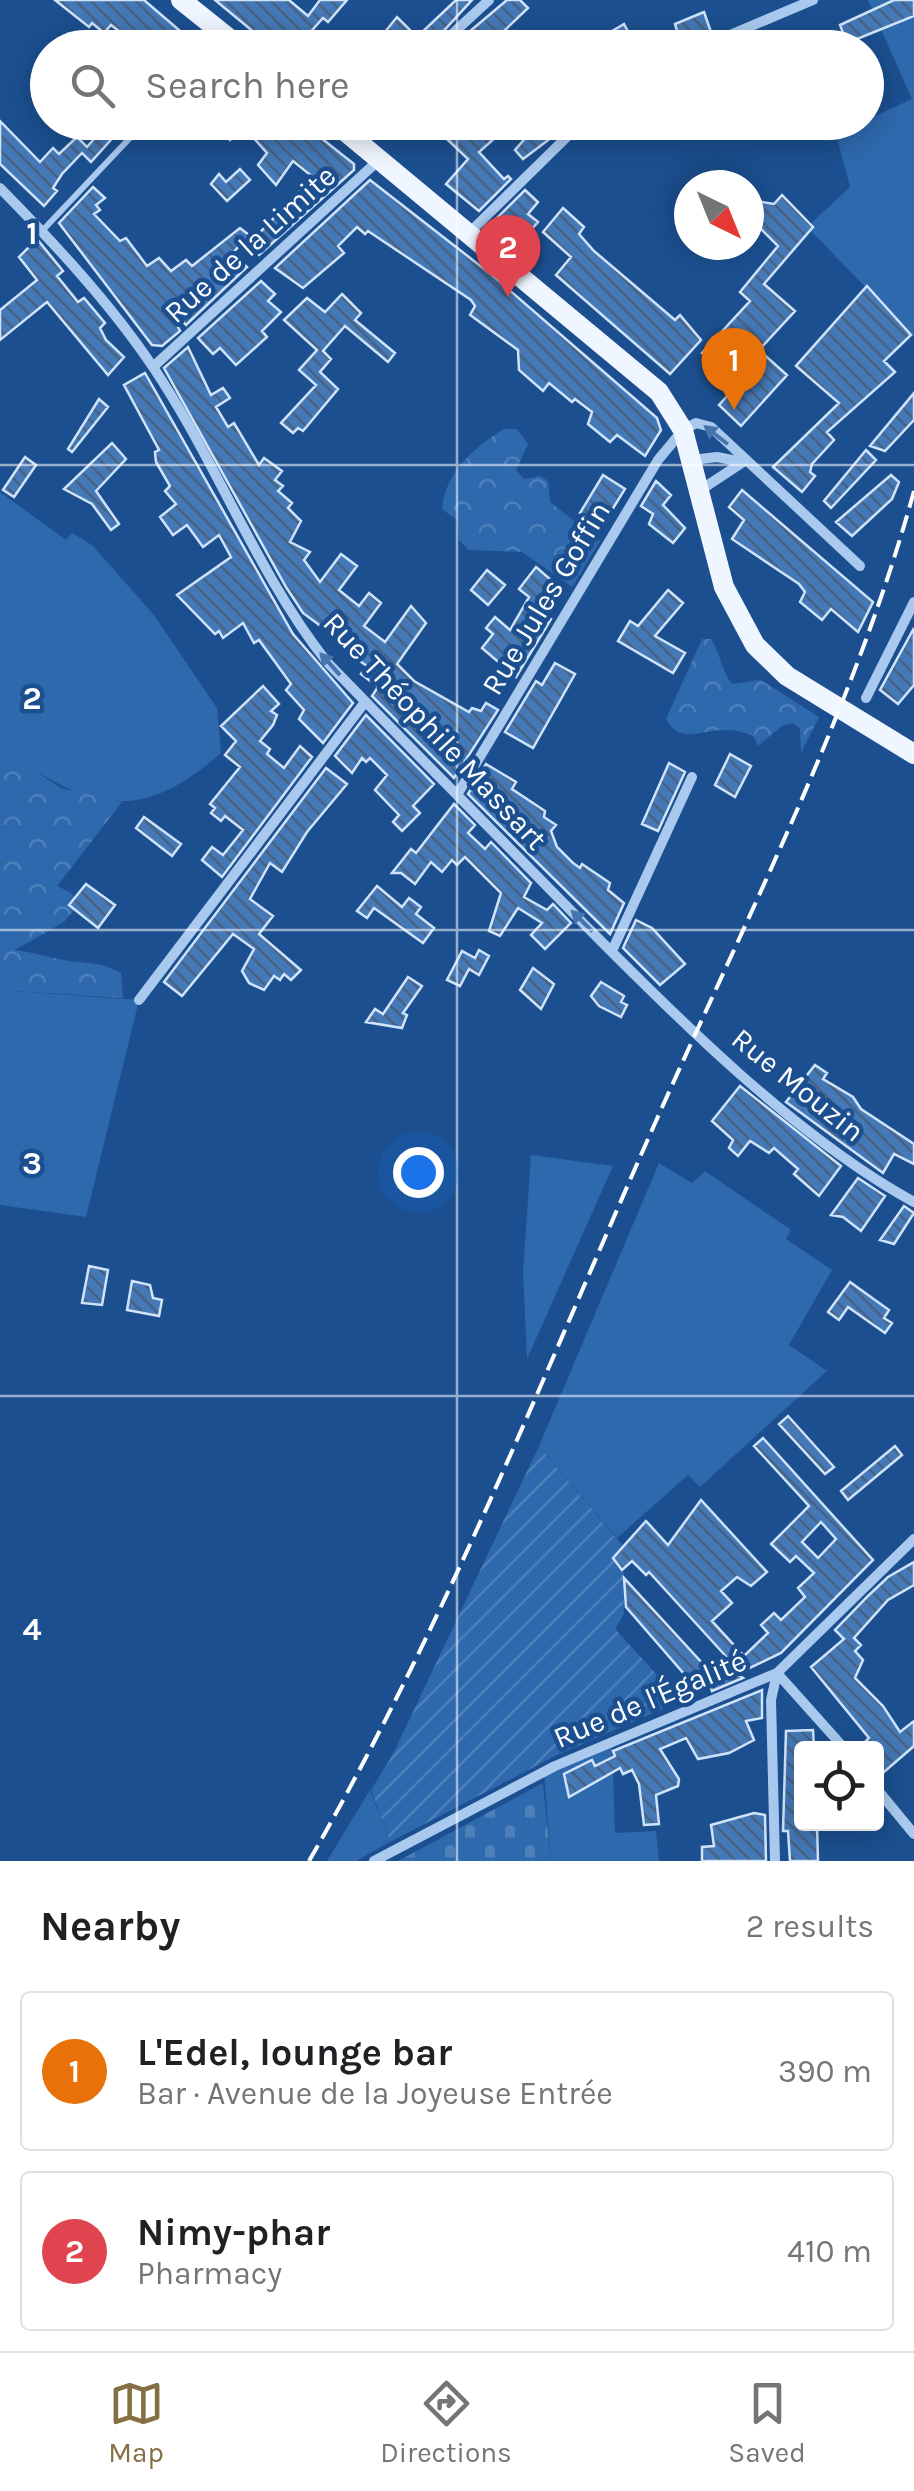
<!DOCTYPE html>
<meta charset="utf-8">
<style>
:root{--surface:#fff;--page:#f6f6f6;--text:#202124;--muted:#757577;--line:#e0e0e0;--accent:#847042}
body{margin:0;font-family:Karla,sans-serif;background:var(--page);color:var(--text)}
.controls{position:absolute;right:30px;bottom:30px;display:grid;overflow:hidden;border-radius:10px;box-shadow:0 5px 25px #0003}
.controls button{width:90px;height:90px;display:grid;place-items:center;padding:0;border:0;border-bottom:2px solid var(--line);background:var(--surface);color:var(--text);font:50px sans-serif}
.compass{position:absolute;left:674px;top:170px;width:90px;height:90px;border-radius:50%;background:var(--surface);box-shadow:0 5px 25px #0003;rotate:137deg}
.you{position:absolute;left:418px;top:1172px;width:35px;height:35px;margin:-25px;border:8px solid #fff;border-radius:50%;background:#1a73e8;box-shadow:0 0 0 15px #1a73e833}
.badge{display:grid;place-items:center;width:65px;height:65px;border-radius:50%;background:var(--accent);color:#fff;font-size:32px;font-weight:700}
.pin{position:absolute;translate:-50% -82px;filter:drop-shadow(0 2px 5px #0008)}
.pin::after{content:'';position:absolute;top:52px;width:35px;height:30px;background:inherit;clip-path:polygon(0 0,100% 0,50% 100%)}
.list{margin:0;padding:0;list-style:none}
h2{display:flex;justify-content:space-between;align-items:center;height:130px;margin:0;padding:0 40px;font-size:42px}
h2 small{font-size:32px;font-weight:400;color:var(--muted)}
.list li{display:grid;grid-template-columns:65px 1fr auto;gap:30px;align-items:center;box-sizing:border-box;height:160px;margin:0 20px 20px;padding:0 20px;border:2px solid var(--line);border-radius:10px}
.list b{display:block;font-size:38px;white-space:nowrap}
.list p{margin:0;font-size:32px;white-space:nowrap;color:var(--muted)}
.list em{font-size:32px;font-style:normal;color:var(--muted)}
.icon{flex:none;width:55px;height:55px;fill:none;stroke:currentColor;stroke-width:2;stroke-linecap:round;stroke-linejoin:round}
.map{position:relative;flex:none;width:914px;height:1861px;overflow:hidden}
.search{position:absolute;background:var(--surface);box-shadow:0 5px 25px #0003;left:30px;right:30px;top:30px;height:110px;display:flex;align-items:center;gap:25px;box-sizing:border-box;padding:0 35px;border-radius:55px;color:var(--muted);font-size:38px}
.sheet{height:490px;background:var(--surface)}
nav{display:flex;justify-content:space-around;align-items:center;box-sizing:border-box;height:140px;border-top:2px solid var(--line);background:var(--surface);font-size:28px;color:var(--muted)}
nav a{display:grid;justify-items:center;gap:5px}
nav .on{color:var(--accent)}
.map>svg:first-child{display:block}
</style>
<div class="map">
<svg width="914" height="1861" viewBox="0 0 914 1861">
<defs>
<pattern id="forest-crowns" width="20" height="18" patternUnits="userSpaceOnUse" patternTransform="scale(2.5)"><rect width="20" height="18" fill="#2e69ad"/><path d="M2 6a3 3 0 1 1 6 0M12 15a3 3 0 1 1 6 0" fill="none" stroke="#4d80b9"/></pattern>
<pattern id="cemetery-stones" width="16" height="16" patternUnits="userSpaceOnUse" patternTransform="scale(2.5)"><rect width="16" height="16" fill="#2e69ad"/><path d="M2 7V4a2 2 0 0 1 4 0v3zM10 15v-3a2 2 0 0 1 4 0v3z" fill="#4d80b9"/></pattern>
<pattern id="garden-furrows" width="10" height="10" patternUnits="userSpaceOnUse" patternTransform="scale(2.5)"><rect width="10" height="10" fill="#2e69ad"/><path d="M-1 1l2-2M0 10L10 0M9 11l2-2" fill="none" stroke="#4d80b9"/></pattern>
<pattern id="building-back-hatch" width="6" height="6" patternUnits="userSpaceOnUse" patternTransform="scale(2.5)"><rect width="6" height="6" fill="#4478b7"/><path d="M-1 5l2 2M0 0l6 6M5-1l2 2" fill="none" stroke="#486282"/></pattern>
</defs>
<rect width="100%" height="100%" fill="#1b4f8f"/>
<!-- grass -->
<path fill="#2e69ad" d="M868,0H914V337L807,227L850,187L836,134L912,99Z
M0,492L66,540L72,533L92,545L154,615L217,708L221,753C136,828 87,807 0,748Z
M0,990L139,1000L86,1217L0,1205Z
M531,1155L613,1166L527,1359L523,1272Z
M659,1163L692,1183L705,1171L791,1230L786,1239L832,1270L789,1345L827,1371L700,1487L688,1475L617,1538L539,1446Z
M612,1742L615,1833L656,1831L659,1861H551L544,1773Z
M370,1790L390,1842L356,1861H327Z"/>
<!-- forest -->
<path fill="url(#forest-crowns)" d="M504,429H517L528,444L516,470L524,479L540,476L548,481L550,502L600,541L572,587L522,552L469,550L459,540L458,521L442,509C445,473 474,447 504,429Z
M702,639H711C721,654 721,670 732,684L761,680L819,717L801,753L800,729L793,723L782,726L758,746L754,737C714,716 684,753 666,719Z
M0,748L61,788L122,802L57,886L71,893L79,904L64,922L15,950C32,952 47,957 64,960C87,965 97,960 121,973L123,998L0,990Z"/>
<!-- cemetery -->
<path fill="url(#cemetery-stones)" d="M543,1783L551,1861H398Z"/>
<!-- garden -->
<path fill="url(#garden-furrows)" d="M539,1446L623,1546L624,1614L615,1629L681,1701L557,1755L390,1842L371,1790L393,1754Z"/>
<!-- building -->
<path fill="url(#building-back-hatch)" stroke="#cfe3fa" stroke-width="2.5" fill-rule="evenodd" d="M55,0H144L200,48H120L128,38L111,25L104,33L92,23L89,27Z
M215,0H289L308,16L320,0H347L328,22L323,18L307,36L321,48H273Z
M456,0H472L428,48H400L395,42L390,48H372L397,17L417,37Z
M507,0H520L528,8L505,30L519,48H450Z
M894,0H914V16L847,43L840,25Z
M704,12L711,32L681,44L675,24Z
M624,24L637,48H604L599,39Z
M0,121L40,162L53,148L59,154L77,137L87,147L107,124L117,133L91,162L82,153L62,174L53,188L57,191L44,206L0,164Z
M206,122H301L354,164V170L259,255L247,246L313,177L293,161L276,185L258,165L267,153L241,124L230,140Z
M429,122H497L504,130L479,152L504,179L508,176L511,179L479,211L446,184L468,159Z
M537,125L551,138L523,159L515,150Z
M240,169L250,180L227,201L211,184L219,174L226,182Z
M370,180L492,275L657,418L661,430L645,456L617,435L610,442L588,424L592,412L575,399L572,402L549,383L543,391L519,370L518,350L470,315L475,306L471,300L368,231L365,234L357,227L338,246L344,253L303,288L275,268Z
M93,187L105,198L96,205L100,210L94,214L120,241L126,238L147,266L159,258L171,271L186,260L192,266L240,228L249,235L232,254L247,267L186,325L167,305L180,331L162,346L152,345L59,223Z
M525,190L538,202L528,214L538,222L519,244L493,222Z
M782,195L813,227L764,284L795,311L759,350L787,375L741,426L719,405L741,381L702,353L750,301L740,292L778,246L750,218L751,200L774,204Z
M563,208L584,227L579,234L594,251L675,320L680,315L701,340L670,374L556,275L571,257L543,232Z
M37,239L63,271L57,276L78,302L84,298L105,323L100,328L106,340L124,357L108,375L47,302L0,340V310L37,280L19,257Z
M261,281L275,294L268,301L281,312L262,331L267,337L236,365L220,348L213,354L198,338Z
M867,286L911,335L884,361L895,372L827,432L834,440L812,464L810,472L815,476L802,492L773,467L839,403L796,366Z
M342,294L361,313L355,320L395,353L388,362L345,326L323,351L331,359L320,372L338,389L303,431L298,428L293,433L281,423L316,385L299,370L317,350L284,320L307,298L325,312Z
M188,347L211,395L223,388L230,398L216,407L228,427L234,423L259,465L264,458L282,471L275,480L283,486L278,491L292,503L288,508L301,521L290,542L310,552L304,560L320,582L341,554L357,566L339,590L359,606L369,593L381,603L364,626L385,642L411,606L426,623L397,664L414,681L469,712L472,708L481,711L486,703L498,710L454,778L372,696L378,687L361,674L367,666L354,657L357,653L303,613L286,587L164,368Z
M145,373L293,634L353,703L323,743L299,719L304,710L286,690L291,684L259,640L254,643L243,623L223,638L219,631L215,634L177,595L231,557L219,535L203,547L187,525L173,535L160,517L176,504L165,491L170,486L156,462L155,452L159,450L124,385Z
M914,393V420L885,451L870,446Z
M99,399L108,407L72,452L68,449Z
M112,443L126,459L96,491L119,524L111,530L92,504L64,489Z
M866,450L876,460L831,508L824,501Z
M25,457L36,465L14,497L3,490Z
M603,475L625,489L602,526L580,513Z
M891,475L899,482L892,499L852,536L836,522Z
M656,481L671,495L663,505L685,528L673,543L649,524L653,514L641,506Z
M742,490L873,602L858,632L831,609L822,620L800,602L805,592L799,584L732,539L744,520L729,507Z
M536,567L551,580L535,607L551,619L516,677L482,648L493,634L486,628L495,617L510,630L529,597L519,589Z
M487,570L505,585L488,605L471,590Z
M668,590L683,603L655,636L685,653L673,673L618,641L630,621L638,626Z
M914,628V685L898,704L880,690Z
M555,663L575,674L533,748L505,732L536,681L542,685Z
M263,686L279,704L271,711L277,715L273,725L260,741L270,749L267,754L284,768L300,746L312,757L222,877L202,860L212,847L223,855L243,830L225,816L221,821L211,813L215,808L210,804L240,767L225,755L236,741L221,726Z
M366,715L434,784L413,806L420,813L402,831L393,822L399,815L375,790L387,775L370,758L366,762L362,758L352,773L335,756Z
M730,754L751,766L735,797L715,785Z
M669,763L685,772L658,831L642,824Z
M486,764L516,782L512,789L545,811L544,817L556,825L551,831L557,847L573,863L580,868L582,864L610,883L608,890L624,903L610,934L468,794Z
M326,768L347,784L307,832L282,872L270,863L250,899L273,916L259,934L301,970L291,980L284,974L280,980L274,976L264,990L249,983L242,971L254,949L233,934L182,996L164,982Z
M454,804L475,825L468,833L485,849L491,842L531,883L524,897L547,910L553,904L571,923L545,949L531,935L542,923L518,908L500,936L489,931L501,893L465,857L457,865L452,860L442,872L431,862L415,884L401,873H392L411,849L416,853Z
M144,817L181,844L172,856L136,828Z
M86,884L115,905L98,928L69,905Z
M377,886L402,907L409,898L421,907L416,914L434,928L423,943L374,908L367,918L357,911Z
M636,920L652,928L685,964L660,985L623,948Z
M479,950L489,956L479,975L469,969L460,986L447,980L462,951L475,958Z
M533,968L554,984L541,1009L520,990Z
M408,977L422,986L403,1013L407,1015L402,1028L366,1022L375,1009L383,1014Z
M601,982L624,996L621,1002L627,1005L621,1017L599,1006L591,996Z
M815,1065L827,1073L823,1079L853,1097L861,1109L914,1144V1164L894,1154L883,1173L786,1102Z
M740,1086L841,1166L819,1196L794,1174L798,1169L774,1148L769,1153L750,1141L738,1156L729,1148L733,1140L712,1121Z
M858,1178L885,1196L861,1231L843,1217L831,1215Z
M904,1206L914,1213L894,1244L880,1240Z
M89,1266L108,1270L102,1305L82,1303Z
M132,1281L150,1285L153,1298L162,1300L159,1316L127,1310Z
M850,1282L889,1310L884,1318L892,1323L885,1333L848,1307L839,1320L828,1312Z
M788,1416L834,1467L825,1474L779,1424Z
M763,1438L873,1560L781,1653L737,1674L743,1678L712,1691L710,1685L698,1690L626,1607L624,1578L716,1678L733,1664L649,1572L646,1575L632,1561L622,1570L613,1558L646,1521L668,1545L701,1500L767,1572L751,1586L737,1577L721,1591L732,1603L712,1621L744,1656L768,1633L761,1625L774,1613L781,1620L805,1597L798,1588L814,1573L796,1556L790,1562L771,1544L809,1506L754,1446ZM821,1522L836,1539L818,1558L802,1542Z
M895,1446L902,1455L848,1500L841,1491Z
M914,1562V1585L888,1600L854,1638L861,1645L855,1651L863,1660L855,1678L883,1706L900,1732L914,1721V1746L884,1772L876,1763V1748H859L869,1738L811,1667L844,1639L835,1630L868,1596L888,1577Z
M762,1690V1718L746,1721L754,1740L729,1753L698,1759L686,1738L660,1749L679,1779L678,1786L656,1795L659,1824L644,1825L639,1784L632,1770L623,1774L620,1768L569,1797L564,1774L592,1760L595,1766L615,1756L613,1751Z
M813,1730L814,1748H802V1824H817L818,1861H790L788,1831H783L786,1731Z
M754,1813L765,1815L766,1861H702V1847L714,1846L711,1825Z"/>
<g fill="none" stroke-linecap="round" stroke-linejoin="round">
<!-- lane -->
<path stroke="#a9c9ee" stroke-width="6" d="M207,48L219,33
M42,231L145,122"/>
<!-- street -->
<path stroke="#a9c9ee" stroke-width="10" d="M437,48L489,0
M699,48L813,0
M0,188C54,243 110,303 153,367C217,462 256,572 327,662C412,750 498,836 583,923C677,1018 797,1138 914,1202
M470,232L582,122
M153,367L380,159
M692,460L717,457L742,462
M699,491L743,462
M866,698L914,602
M457,795L658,460L683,430L696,423L711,427L860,566
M612,951L692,777
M139,1000L365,702
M777,1673L844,1748
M876,1788L914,1834
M374,1861L555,1766L777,1673L914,1539
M775,1861L771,1700L777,1673"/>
<!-- primary -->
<path stroke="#f0f6ff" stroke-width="20" d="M181,0L241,48
M334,122L659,392L683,430L724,587L755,645L787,676L914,754"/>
<!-- rail -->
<path stroke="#fff" stroke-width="4" stroke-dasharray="18 8" stroke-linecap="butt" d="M309,1861C445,1625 546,1369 656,1121C748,914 854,709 914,491"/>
</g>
<!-- one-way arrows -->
<defs><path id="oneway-solid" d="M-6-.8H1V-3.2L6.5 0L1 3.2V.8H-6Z" transform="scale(2.5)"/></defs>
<g fill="#4674ac">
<use href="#oneway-solid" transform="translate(716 435) rotate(-142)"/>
<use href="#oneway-solid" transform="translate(330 664) rotate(-132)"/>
<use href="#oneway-solid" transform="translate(582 921) rotate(-135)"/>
</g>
<!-- grid -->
<path fill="none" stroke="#fff" stroke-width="2.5" stroke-opacity="0.55" d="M457,0V48M457,122V1861M0,465H914M0,930H914M0,1396H914"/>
<g text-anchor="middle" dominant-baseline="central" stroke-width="9" stroke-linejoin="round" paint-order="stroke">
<!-- street labels -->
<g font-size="30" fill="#fff" stroke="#1b4f8f">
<text transform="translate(250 244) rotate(-42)">Rue de la Limite</text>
<text transform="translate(546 598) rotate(-59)">Rue Jules Goffin</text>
<text transform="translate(435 731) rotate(47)">Rue Théophile Massart</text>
<text transform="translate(798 1085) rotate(39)">Rue Mouzin</text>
<text transform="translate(650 1699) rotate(-23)">Rue de l'Égalité</text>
</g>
</g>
<g font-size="32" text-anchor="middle" font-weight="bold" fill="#fff" stroke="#1b4f8f" stroke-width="9" stroke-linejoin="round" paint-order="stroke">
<text x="32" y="244">1</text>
<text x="32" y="709">2</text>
<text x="32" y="1174">3</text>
<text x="32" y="1640">4</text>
</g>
</svg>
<div class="controls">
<button><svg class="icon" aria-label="locate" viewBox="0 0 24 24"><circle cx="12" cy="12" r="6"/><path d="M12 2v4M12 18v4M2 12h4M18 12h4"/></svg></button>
</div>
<svg class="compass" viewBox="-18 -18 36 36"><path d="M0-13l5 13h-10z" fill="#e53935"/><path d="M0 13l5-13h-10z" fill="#757577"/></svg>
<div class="you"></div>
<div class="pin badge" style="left:734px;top:410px;background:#e8710a">1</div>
<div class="pin badge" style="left:508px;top:297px;background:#e0444e">2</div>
<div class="search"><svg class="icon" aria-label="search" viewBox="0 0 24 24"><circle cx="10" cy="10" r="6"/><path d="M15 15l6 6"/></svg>Search here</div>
</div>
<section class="sheet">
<h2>Nearby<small>2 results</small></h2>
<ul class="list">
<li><span class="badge" style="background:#e8710a">1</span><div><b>L'Edel, lounge bar</b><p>Bar · Avenue de la Joyeuse Entrée</p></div><em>390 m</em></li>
<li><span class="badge" style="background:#e0444e">2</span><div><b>Nimy-phar</b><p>Pharmacy</p></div><em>410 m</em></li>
</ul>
</section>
<nav>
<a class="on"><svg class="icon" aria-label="map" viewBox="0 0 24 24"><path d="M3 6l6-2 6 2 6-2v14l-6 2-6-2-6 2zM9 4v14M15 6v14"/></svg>Map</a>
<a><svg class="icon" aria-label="directions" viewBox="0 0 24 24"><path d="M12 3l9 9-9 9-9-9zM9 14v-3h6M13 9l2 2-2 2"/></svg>Directions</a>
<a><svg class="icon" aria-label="saved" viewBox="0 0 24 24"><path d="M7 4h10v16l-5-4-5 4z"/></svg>Saved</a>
</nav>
